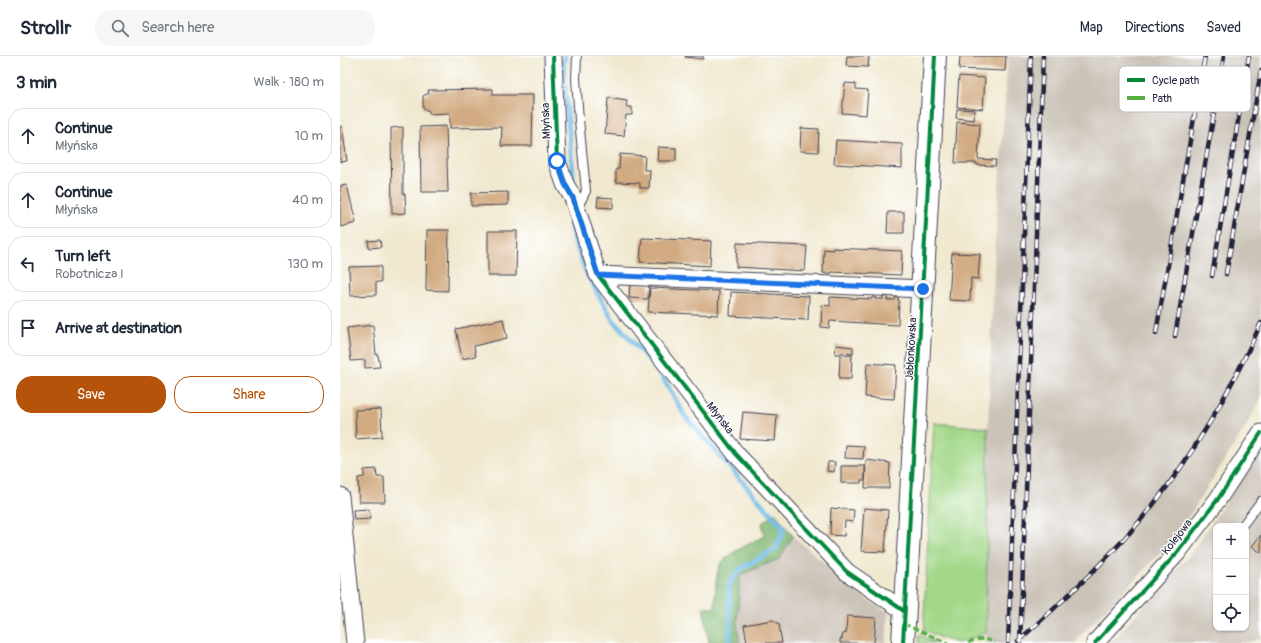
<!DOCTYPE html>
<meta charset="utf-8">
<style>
:root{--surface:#fff;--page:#f6f6f7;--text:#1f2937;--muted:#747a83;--line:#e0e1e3;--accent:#b45309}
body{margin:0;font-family:Pangolin,sans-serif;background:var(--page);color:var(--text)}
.controls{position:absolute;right:12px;bottom:12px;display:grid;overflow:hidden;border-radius:8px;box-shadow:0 1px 3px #0004}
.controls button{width:36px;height:36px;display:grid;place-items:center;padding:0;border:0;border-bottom:1px solid var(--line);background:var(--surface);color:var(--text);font:20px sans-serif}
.stop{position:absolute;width:12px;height:12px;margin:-9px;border:3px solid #1a73e8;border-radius:50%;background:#fff}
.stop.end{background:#1a73e8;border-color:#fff;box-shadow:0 1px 4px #0008}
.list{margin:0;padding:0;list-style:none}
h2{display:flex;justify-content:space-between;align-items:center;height:52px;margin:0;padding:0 16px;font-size:17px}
h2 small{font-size:13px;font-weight:400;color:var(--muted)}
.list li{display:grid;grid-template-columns:26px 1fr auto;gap:12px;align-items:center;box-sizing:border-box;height:56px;margin:0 8px 8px;padding:0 8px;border:1px solid var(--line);border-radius:16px}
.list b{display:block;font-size:15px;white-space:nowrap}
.list p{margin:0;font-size:13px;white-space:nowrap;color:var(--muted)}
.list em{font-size:13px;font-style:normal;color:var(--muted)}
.actions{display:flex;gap:8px;padding:12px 16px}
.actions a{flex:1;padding:9px 0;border:1px solid var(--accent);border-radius:16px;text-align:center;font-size:14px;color:var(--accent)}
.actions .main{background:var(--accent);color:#fff}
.icon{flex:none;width:22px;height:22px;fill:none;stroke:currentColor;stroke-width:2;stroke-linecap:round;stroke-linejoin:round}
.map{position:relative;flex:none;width:921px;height:587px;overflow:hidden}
header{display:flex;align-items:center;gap:24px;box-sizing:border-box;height:56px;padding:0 20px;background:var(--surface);border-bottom:1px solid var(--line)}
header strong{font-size:19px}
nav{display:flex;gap:22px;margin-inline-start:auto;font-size:14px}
.search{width:280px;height:36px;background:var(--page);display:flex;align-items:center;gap:10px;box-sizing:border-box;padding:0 14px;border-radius:16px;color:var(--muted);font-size:15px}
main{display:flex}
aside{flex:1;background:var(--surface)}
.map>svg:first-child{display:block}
</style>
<header>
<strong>Strollr</strong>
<div class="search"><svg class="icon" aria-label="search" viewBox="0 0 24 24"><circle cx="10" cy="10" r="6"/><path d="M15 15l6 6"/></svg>Search here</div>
<nav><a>Map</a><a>Directions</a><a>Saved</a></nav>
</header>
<main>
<aside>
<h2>3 min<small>Walk · 180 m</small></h2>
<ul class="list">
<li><svg class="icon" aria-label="ahead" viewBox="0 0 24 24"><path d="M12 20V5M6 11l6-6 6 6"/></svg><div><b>Continue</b><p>Młyńska</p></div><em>10 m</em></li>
<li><svg class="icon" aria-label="ahead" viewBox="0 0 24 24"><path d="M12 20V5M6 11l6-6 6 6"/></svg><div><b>Continue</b><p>Młyńska</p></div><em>40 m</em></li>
<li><svg class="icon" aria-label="left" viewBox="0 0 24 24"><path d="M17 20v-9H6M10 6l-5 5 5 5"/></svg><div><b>Turn left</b><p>Robotnicza I</p></div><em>130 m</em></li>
<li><svg class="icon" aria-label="arrive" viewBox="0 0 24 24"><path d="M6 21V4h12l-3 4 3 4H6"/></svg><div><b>Arrive at destination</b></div></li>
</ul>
<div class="actions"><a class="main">Save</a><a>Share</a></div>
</aside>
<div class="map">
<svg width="921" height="587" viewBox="0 0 921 587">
<rect width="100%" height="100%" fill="#fff"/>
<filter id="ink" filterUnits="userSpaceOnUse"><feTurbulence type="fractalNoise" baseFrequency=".025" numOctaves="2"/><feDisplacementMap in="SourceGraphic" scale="8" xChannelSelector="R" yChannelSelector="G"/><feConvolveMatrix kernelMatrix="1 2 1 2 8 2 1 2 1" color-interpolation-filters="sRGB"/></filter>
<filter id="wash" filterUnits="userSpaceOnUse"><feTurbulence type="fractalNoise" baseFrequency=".012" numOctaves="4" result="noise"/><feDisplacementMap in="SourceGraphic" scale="16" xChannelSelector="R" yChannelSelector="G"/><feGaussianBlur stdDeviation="0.9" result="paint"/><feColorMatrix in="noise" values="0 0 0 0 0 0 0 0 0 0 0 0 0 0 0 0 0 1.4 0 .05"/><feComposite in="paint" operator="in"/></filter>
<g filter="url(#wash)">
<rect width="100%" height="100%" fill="#f0e8cf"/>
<!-- industrial -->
<path fill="#cbc3b8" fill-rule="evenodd" d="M668,0H921V342L905,372L835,482L738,582L736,587H646L648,372L655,186Z
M921,393V582L905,587H770L850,499ZM876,470H906V572H876Z
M453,480L532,547L548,556L546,587H400L397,568L400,518L439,503Z"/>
<!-- green -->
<path fill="#a3d889" stroke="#627d62" d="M594,367L648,372L646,577L618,587L601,582L585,574L584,559Z
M579,579L597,587H579Z"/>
<!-- forest -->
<path fill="#82b875" stroke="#526d58" d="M435,457L453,480L439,503L400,519L397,568L400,587H369L363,551L375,552C375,541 375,519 380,509C385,499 413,486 424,480L422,467Z"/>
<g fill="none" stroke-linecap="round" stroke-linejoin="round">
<!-- stream -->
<path stroke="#6dbae7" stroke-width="5" d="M225,0L223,10L233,120L231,128
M228,148L233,181L247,218L273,264L319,315L345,360L444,473L436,493L400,513L389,528L390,587"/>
</g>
<g id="blocks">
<!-- building -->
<path fill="#d1aa81" d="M345,0H363V3L345,1Z
M507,0H529L528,11L506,10Z
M620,0H666L665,15L619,13Z
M619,20L645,22L643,53L617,51Z
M505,27L516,28V33L528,34L526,59L502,57Z
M153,33V39H193L192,90H161L162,71L110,72V57L89,58V55L83,52V40L89,37L88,34Z
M268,42L287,45L286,51H292V59H286L284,80L265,78Z
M617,53L635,54L634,64L616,62Z
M617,66L640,68L638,103L656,104L655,110L637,109V107H615Z
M0,70H2L7,105L0,106Z
M106,70L108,136H81L80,71Z
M63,71V138H65L66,157L52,158L51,72Z
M461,72L479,73L478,96L460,95Z
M496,84L562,88V112L494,108Z
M318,91L336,92V105H317Z
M280,98L305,100L304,114H310L309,132H300V127L276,126V113H279Z
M7,129L16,167L0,171V130Z
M168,136V149L131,150V137Z
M258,141L273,142V152L257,151Z
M548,156H564V177H547Z
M87,174H109L108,235L86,234Z
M148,175H177L176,220H148Z
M302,182L371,185L370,210L300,206Z
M40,184L41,191L29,192L28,185Z
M397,187L467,190L465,215L396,211Z
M493,192L562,195L561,219L491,216V218L483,217L484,193L493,194Z
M612,197L640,198L638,223L631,222L630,245L609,244Z
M41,210V226H36V239L10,240L9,211Z
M290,227L309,228L308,243L289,242Z
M310,232L379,235L378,259L308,256Z
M391,236L469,240L468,264L390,260Z
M543,240L547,241V244H555V242L558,241V244H559L558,269L490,265L489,272L481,271L482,249L490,250V241L532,243V241H535V243H543Z
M163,263L167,282L134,290L136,300L122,303L116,273Z
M33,269L36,299H38L40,311L25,312V304L11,305L7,272Z
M496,289L513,291V298L501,297V298H495Z
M512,299L511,323H499L500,300Z
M527,307L556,309L554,343L525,341Z
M41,353L42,381L16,383L15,354Z
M403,356L437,359L435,385L400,383Z
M506,389L524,390L523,403L505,402Z
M526,404L550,407L549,432H525Z
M488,406H495L494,416L487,415Z
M501,410H525V424H521V427H501Z
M36,413L37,421H44L45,446H19L18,422L24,421V414Z
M491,452L514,454L513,466L505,465L504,480L490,479Z
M524,452L548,454L545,496L521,495Z
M29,453L30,463L14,464L13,454Z
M921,479V497L912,490Z
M507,560L536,562L534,587H500V583H502L503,577L506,578Z
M433,564L439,568L442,587H407L404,569Z"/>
</g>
</g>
<g filter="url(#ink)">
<use href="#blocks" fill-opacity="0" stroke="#414051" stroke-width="1"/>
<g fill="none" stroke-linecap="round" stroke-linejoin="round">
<defs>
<path id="service" d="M237,0L236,23L239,64L246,135L237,153
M902,470L921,445"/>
<path id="minor" d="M213,0L217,105L225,128L233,142L258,219L396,398L507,516L564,555
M258,219L583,233
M0,440L15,587
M755,587L837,497L878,443L921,377"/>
<path id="secondary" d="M563,587L595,0"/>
</defs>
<!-- service casing -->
<use href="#service" stroke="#414051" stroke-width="10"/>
<!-- minor casing -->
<use href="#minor" stroke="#414051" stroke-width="19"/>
<!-- secondary casing -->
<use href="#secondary" stroke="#414051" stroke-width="24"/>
<!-- service -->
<use href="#service" stroke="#fff" stroke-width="8"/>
<!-- minor -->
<use href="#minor" stroke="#fff" stroke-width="17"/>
<!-- secondary -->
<use href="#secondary" stroke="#fff" stroke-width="22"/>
<defs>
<path id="rail" d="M886,218L921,15
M872,220L909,0
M816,277L865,0
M835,280L884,0
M678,585C724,544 770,502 809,454C855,397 891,334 921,267
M668,587L691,0
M680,587L703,0"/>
</defs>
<!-- rail casing -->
<use href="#rail" stroke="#22223b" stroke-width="4.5"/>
<!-- rail -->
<use href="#rail" stroke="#fff" stroke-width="3" stroke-dasharray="9" stroke-linecap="butt"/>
<!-- quiet -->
<path stroke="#55b146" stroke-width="3" stroke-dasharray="6 3" stroke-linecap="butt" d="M564,568L608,587
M628,587C638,582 646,582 655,587"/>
<defs>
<path id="cycleway" d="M213,0L217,105L225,128L233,142L258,219L396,398L507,516L564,555
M563,587L595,0
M755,587L837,497L878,443L921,377"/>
</defs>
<!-- cycleway casing -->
<use href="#cycleway" stroke="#fff" stroke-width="6"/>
<!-- cycleway -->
<use href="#cycleway" stroke="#00873e" stroke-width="4"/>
</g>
</g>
<g fill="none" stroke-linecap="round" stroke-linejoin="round" filter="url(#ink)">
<!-- route -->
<path stroke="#1a73e8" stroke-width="5" d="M217,105L225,128L233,142L258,219L583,233"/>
</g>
<g text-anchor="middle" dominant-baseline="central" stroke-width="3" stroke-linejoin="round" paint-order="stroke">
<!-- street labels -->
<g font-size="11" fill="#22223b" stroke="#fff">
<text transform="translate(206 65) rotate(-92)">Młyńska</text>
<text transform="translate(571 293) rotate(-87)">Jabłonkowska</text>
<text transform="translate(380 362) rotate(52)">Młyńska</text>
<text transform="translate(837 481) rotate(-52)">Kolejowa</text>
</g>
</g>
<!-- legend -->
<rect x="779" y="10" width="132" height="46" rx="6" fill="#fff" stroke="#bdbdc4" stroke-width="1"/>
<rect x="787" y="22" width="18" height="4" fill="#00873e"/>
<rect x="787" y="40" width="18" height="4" fill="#55b146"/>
<g font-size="11" fill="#22223b">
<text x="812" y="28">Cycle path</text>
<text x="812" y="46">Path</text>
</g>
</svg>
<div class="controls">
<button>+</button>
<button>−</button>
<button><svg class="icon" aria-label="locate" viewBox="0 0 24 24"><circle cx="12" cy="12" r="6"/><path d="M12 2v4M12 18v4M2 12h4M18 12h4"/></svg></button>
</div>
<div class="stop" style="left:217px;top:105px"></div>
<div class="stop end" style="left:583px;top:233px"></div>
</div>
</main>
